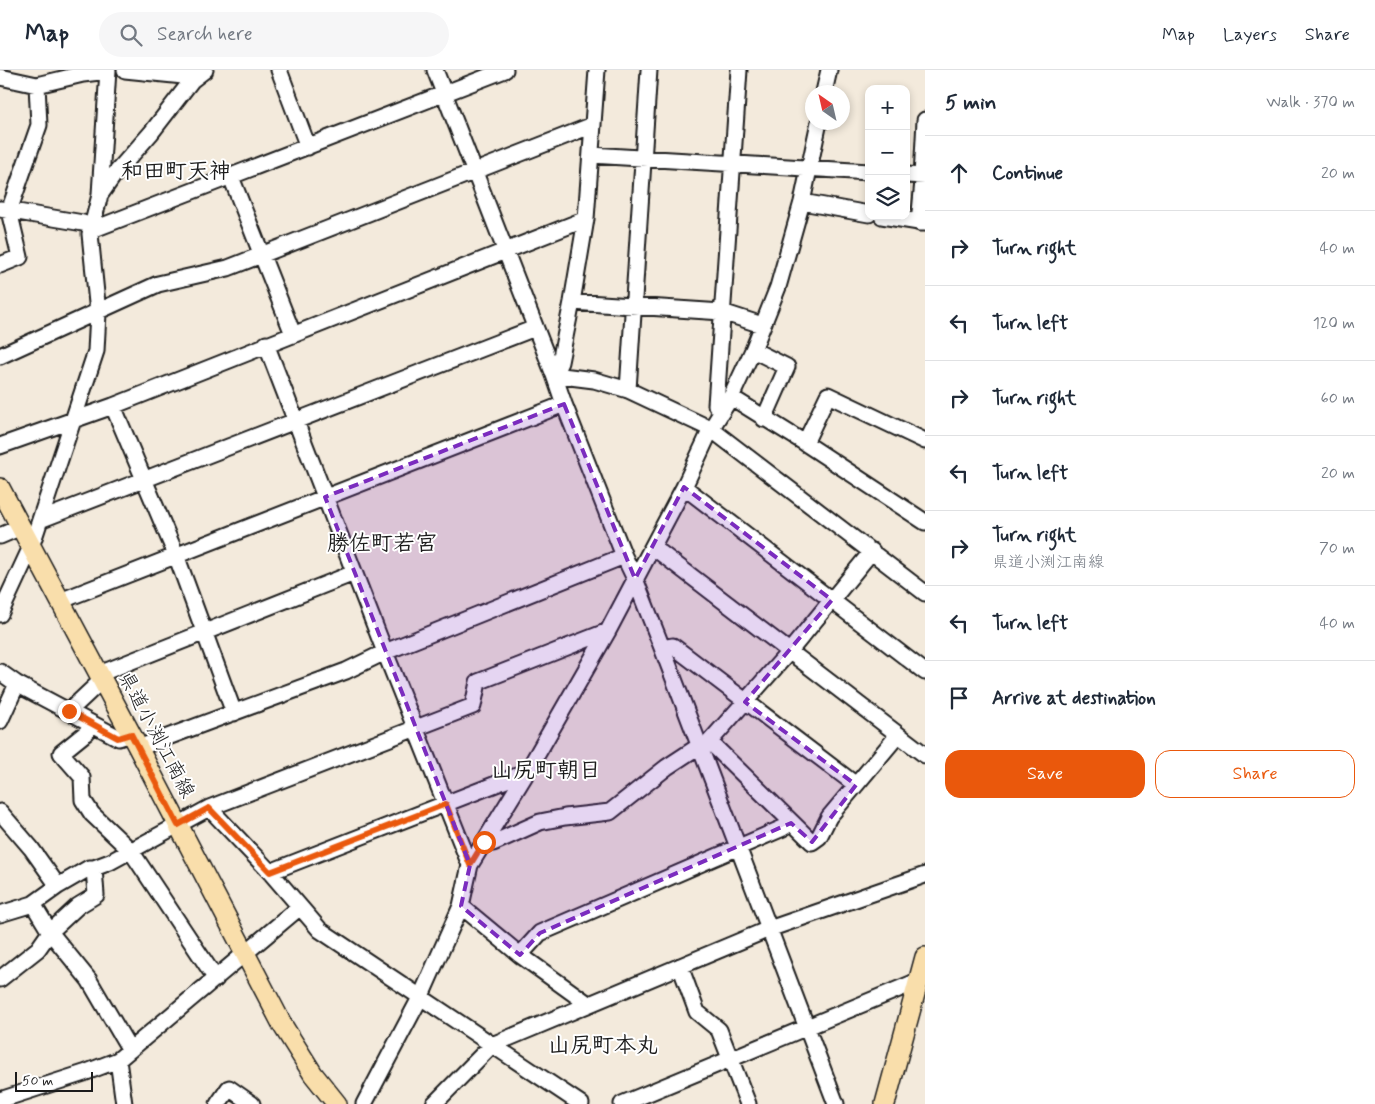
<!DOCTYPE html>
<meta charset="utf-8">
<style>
:root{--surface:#fff;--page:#f6f6f7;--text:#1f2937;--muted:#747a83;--line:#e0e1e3;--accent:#ea580c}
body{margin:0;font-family:Mynerve,"Klee One",sans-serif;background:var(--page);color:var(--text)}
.controls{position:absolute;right:15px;top:15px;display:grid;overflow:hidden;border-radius:10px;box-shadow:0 2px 8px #0003}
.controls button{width:45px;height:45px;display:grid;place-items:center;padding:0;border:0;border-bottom:1px solid var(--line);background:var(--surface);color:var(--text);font:25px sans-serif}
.compass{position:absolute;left:805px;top:15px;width:45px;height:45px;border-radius:50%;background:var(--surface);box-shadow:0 2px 8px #0003;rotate:326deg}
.scale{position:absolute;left:15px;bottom:12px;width:78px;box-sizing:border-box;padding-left:5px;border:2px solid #1c1c1c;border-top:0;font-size:14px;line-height:18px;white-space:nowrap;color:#1c1c1c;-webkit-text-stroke:4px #fff;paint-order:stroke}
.stop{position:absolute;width:15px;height:15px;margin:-11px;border:4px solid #ea580c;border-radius:50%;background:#fff}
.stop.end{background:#ea580c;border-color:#fff;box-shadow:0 1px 5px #0008}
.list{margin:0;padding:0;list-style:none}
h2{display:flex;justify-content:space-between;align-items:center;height:65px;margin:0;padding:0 20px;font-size:21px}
h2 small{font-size:16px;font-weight:400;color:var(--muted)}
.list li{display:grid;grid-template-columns:32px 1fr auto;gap:15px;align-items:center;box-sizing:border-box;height:75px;padding:0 20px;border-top:1px solid var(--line)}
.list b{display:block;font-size:19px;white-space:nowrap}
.list p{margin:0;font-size:16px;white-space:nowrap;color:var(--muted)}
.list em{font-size:16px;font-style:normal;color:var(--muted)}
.actions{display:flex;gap:10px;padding:15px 20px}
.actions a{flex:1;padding:11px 0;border:1px solid var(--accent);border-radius:15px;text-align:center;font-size:18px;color:var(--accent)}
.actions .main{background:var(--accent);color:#fff}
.icon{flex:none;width:28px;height:28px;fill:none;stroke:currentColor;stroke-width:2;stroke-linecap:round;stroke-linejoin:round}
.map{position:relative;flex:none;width:925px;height:1034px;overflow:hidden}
header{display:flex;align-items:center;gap:30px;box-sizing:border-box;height:70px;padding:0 25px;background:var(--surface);border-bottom:1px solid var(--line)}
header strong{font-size:24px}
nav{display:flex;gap:28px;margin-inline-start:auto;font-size:18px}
.search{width:350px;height:45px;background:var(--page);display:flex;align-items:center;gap:12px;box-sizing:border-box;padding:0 18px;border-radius:28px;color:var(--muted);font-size:19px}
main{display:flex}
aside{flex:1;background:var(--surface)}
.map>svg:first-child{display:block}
</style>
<header>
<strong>Map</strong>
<div class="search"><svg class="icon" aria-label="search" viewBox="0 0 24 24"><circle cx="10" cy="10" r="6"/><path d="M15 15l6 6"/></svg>Search here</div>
<nav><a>Map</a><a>Layers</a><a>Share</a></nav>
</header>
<main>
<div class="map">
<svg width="925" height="1034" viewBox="0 0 925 1034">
<rect width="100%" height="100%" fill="#f3eadc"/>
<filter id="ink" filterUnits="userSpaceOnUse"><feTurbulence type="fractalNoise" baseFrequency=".02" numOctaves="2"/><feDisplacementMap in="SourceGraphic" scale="10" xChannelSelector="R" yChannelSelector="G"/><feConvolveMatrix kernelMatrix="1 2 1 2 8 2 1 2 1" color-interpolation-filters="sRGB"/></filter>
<g filter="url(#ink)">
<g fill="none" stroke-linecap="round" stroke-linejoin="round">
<defs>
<path id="minor" d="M125,0L193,7
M279,0L308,77
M435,0L554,305L564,334L624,486L635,509L661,575L836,1034
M0,7L37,15L83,4L108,1
M824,22L829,0
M591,85L869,102
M906,105L925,106
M231,107L293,264
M100,124L108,0
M802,132L869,144
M0,139L83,153L97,158L505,0
M882,146L925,153
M919,153L923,111L922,106L925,50
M0,195L20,187L9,141L39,55L37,15
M572,232L722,242L762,255
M266,274L385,582L470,795
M753,280L787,297L764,349
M0,286L158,214L228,198L593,55
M554,305L594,310L628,320L711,359L925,523
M554,305L560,292L572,232L586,149L597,0
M628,320L649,0
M731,327L805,373L925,452
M113,336L176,485L234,643
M722,342L716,335L739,0
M805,373L828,325L925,371
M0,376L113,336L586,149
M684,417L925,602
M40,450L535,258
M0,466L21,457
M653,477L925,685
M60,531L564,334
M0,544L31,477L96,281L98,243L90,164L100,125L114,105L151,63L192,10L205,0
M662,578L673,576L856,715
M0,602L17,614L119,668L131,664
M99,604L354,503
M69,641L102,610
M0,651L17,614
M91,653L87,662L61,683L82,707L83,730L92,744L131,781L216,909
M710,672L812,772L819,767L829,747L898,665
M138,678L346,601L385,582L624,486
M704,678L789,582L872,481
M209,738L270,802L320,860L581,1034
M0,742L31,778L58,816
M484,772L493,773L540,752L565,747L610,742L667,697L699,676
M270,802L527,702
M33,834L50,862L89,910L130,980
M461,836L520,885L588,934
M0,844L33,834L58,816L89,798H94L110,792L209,738L473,636L478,612L608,561
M520,885L540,863L783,758L791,753
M680,896L697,942L719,960L748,1034
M0,909L38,879L50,862L78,836L96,825L94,798
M118,990L124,1034
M0,1030L84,1003L118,990L300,837
M218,1034L229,1018L252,1034
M364,1034L421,926L461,836L470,795L527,702L608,561L684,417L711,359L731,327L753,280L778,217L802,132L819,52
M434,1034L492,975L769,859L925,805
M622,1034L918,911"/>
<path id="major" d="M0,418L131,664L283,956L313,1004L337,1034
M885,1034L925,887"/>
</defs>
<!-- minor casing -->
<use href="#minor" stroke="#1c1c1c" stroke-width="19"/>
<!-- major casing -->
<use href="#major" stroke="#1c1c1c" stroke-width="22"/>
<!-- minor -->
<use href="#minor" stroke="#fff" stroke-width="15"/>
<!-- major -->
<use href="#major" stroke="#f9deab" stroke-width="19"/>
</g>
</g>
<g fill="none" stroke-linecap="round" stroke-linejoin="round" filter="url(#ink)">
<!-- route -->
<path stroke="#ea580c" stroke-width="6" d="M69,641L118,668L131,664L178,755L209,738L270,802L446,734L470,795L484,772"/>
</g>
<!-- marked area -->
<path fill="#7b2cbf" fill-opacity="0.2" stroke="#7b2cbf" stroke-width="4" stroke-dasharray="10 6" stroke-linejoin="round" d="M564,334L635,509L684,417L832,530L745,632L856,715L812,772L791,753L540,863L520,885L461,836L470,795L325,427Z"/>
<g text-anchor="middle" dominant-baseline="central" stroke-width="4" stroke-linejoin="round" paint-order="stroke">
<!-- street labels -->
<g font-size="20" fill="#1c1c1c" stroke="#fff">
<text transform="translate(156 665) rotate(62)">県道小渕江南線</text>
</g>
<!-- quarter labels -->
<g font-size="22" font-weight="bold" fill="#1c1c1c" stroke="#fff">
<text x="176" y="102">和田町天神</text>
<text x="382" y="474">勝佐町若宮</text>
<text x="546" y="701">山尻町朝日</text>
<text x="603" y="976">山尻町本丸</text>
</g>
</g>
</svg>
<div class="controls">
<button>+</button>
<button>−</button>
<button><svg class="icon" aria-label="layers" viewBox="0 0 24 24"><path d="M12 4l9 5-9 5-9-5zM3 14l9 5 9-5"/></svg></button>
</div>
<svg class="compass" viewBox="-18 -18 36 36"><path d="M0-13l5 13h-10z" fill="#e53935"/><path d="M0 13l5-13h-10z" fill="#747a83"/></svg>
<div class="scale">50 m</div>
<div class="stop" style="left:484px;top:772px"></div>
<div class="stop end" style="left:69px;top:641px"></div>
</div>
<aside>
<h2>5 min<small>Walk · 370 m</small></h2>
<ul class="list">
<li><svg class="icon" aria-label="ahead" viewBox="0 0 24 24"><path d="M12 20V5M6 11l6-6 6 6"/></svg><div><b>Continue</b></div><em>20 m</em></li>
<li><svg class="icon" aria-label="right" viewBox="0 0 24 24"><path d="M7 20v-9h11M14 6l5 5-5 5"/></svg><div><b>Turn right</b></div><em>40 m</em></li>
<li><svg class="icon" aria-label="left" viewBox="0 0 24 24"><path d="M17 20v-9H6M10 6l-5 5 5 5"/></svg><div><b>Turn left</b></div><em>120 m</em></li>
<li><svg class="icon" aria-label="right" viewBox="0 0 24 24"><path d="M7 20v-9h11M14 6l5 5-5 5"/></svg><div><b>Turn right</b></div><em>60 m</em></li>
<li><svg class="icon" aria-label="left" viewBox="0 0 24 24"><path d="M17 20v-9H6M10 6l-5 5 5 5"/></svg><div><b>Turn left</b></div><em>20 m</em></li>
<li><svg class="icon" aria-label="right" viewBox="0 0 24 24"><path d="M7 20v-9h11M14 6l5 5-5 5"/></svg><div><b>Turn right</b><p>県道小渕江南線</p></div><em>70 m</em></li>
<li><svg class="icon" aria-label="left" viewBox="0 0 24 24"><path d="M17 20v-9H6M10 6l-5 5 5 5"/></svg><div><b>Turn left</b></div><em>40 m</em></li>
<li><svg class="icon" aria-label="arrive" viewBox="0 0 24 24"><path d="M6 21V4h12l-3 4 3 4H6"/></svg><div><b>Arrive at destination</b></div></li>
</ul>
<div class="actions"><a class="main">Save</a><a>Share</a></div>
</aside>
</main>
